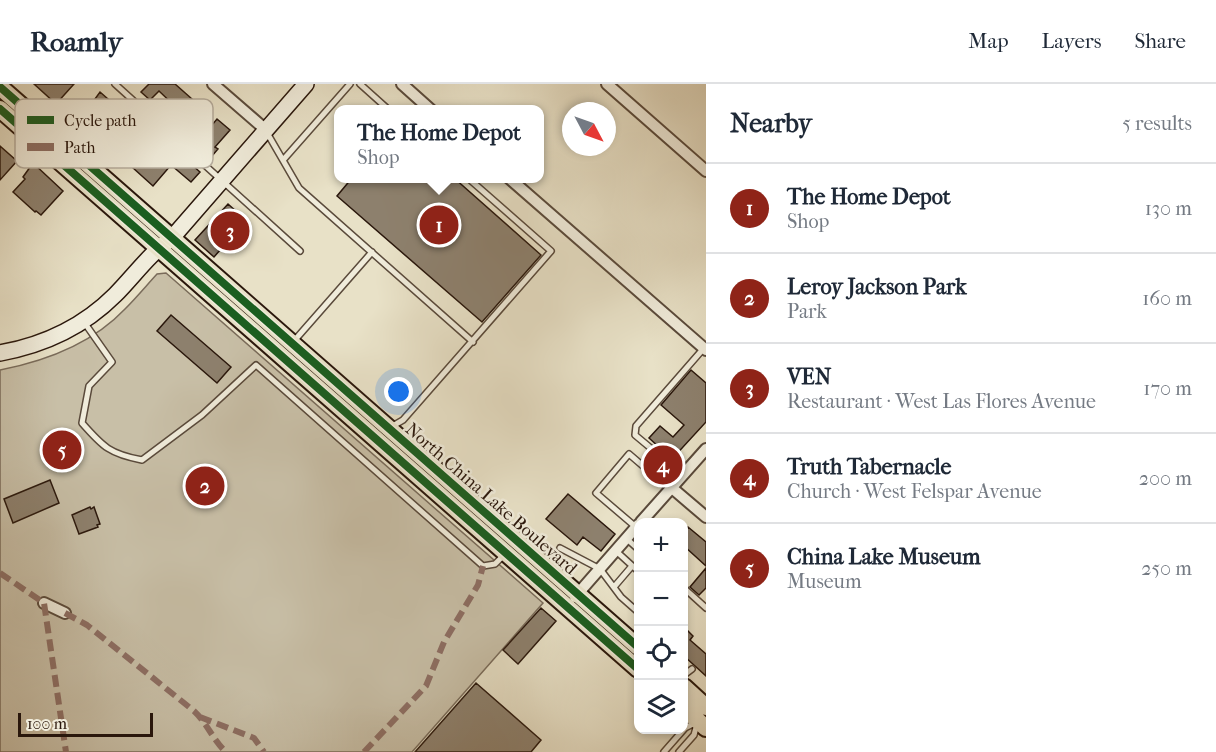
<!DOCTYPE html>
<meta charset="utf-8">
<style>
:root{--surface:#fff;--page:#f6f6f7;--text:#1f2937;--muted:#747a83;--line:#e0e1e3;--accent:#8f2418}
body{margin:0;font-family:"IM FELL French Canon",serif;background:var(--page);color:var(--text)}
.controls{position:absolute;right:18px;bottom:18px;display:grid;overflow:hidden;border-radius:12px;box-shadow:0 3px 9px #0003}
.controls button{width:54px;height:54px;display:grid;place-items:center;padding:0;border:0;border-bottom:2px solid var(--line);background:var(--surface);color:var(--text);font:30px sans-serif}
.compass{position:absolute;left:562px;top:18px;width:54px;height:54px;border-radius:50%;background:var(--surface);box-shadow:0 3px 9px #0003;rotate:131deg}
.scale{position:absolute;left:18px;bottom:15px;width:135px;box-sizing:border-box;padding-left:6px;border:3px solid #2a170c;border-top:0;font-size:16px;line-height:21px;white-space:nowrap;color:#2a170c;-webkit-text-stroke:4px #f0ecdb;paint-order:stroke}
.you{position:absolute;left:399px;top:308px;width:21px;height:21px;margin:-15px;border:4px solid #fff;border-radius:50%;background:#1a73e8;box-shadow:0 0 0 9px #1a73e833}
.badge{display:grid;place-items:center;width:39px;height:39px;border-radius:50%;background:var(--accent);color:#fff;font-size:20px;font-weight:700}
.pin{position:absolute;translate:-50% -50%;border:3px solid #fff;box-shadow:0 2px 6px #0006}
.popup{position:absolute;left:334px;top:21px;width:210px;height:78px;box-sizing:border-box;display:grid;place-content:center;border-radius:12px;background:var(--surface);filter:drop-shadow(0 2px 4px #0005);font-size:20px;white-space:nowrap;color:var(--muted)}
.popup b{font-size:22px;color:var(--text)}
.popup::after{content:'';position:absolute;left:50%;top:100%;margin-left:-12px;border:12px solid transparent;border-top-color:var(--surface)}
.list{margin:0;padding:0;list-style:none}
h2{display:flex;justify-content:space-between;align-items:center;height:78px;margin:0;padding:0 24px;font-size:26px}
h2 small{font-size:20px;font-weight:400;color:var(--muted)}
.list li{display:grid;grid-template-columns:39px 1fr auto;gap:18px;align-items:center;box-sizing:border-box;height:90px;padding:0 24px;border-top:2px solid var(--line)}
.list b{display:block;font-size:22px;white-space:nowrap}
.list p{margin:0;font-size:20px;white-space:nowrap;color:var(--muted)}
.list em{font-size:20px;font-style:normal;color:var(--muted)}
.icon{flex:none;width:33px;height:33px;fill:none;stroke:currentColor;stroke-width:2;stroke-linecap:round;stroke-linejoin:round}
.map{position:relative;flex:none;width:706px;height:668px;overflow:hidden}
header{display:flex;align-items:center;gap:36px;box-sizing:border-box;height:84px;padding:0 30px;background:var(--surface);border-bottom:2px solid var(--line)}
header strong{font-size:28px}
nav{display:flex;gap:33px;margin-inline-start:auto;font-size:21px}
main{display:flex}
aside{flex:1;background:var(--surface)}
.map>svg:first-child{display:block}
</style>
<header>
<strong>Roamly</strong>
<nav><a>Map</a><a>Layers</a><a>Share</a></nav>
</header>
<main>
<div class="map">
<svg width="706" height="668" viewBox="0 0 706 668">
<rect width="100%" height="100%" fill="#e8e1c7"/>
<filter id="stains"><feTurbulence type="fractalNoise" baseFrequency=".00333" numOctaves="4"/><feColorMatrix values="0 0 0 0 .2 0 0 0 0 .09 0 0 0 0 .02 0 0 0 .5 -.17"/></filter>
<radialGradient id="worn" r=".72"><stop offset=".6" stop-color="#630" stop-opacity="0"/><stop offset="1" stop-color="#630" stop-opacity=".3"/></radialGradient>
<!-- park -->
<path fill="#c8bfa7" stroke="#796b5a" stroke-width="1.5" d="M166,189L543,519L412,668H0V286C46,277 92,260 125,225C136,214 146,202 157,190Z"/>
<!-- building -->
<path fill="#8d806d" stroke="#2a170c" stroke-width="1.5" d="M34,0H74L56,20Z
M149,0H175L192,15L181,28L159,7L150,16L141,8Z
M100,8L123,28L101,56L79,37Z
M217,35L230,46L215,63L218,65L212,72L205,66L209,61L201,54Z
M133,39L146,50L154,42L158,45L177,63L174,65L200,88L191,98L171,81L153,102L122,74L131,65L119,55Z
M0,62L17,77L0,96Z
M33,79L63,107L41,131L36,127L35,128L13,108L25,95L23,93Z
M352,94H454L541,171L482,238L337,112Z
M228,120L246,136L214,173L195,156Z
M171,231L231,283L217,299L157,247Z
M691,286L706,299V338L672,375L649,354L660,342L673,353L684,341L661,321Z
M67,350L76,373L58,381L48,358Z
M50,396L59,419L13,439L4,415Z
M568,410L615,450L601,467L583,453L577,461L546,435Z
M90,423L91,425L94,423L100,440L97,441L98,443L79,450L72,431Z
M688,443L706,458V482L684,462V448Z
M706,484V504L699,511L690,503Z
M541,524L556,537L518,580L503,566Z
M684,543L693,552L690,556L706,570V592L684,572Z
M476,599L541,656L531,668H415Z"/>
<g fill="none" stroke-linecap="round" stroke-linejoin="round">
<defs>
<path id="lane" d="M115,0L300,167
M360,0L389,26
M266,47L299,104L473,258
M284,75L350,0
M84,238L112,278L89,302L82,339C103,363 110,370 142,376L202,331L256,281L483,482L495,480L504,471
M294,257L372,168
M391,343L403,336L551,167L468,94
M683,391L635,351L636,342L704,264
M637,444L596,409L629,370L664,400L672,404
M627,455L638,465
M560,464L600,485L621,513L638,528
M616,467L638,487
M614,503L632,482
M684,504L706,524
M684,591L692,585
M664,668L685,644L697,638
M679,668L694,651L697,640"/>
<path id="street" d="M213,0L266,46
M402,0L431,26
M607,0L706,87
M509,94L706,266
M672,404L706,433
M641,438L706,365
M575,513L638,441
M44,519L65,529"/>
<path id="secondary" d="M0,269C44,261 83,243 115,211C134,192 149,170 171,155L306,0"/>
<path id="primary" d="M0,3L638,563
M0,25L638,585
M684,603L706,623
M684,624L706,644"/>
</defs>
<!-- lane casing -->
<use href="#lane" stroke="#5a4a3b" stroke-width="8"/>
<!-- street casing -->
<use href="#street" stroke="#5a4a3b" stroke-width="14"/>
<!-- secondary casing -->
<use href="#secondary" stroke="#2a170c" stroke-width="18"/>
<!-- primary casing -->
<use href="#primary" stroke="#2a170c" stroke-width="20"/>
<!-- lane -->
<use href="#lane" stroke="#f0ecdb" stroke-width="5"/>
<!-- street -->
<use href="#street" stroke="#f0ecdb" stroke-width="10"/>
<!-- secondary -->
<use href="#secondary" stroke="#f0ecdb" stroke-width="15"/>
<!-- primary -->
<use href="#primary" stroke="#e8e1c7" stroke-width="16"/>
<!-- quiet -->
<path stroke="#8d6e63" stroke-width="6" stroke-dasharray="12 6" stroke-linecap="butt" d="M0,489L44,519L66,668
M65,529L87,541L194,627C207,639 213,656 226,668
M200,633L254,654L264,668
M364,668L426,602L444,558L478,501L483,482"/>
<defs>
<path id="cycleway" d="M0,3L638,563
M0,25L638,585"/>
</defs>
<!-- cycleway casing -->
<use href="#cycleway" stroke="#f0ecdb" stroke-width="11"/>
<!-- cycleway -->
<use href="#cycleway" stroke="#1b5e20" stroke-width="8"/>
</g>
<g text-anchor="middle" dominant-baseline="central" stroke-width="5" stroke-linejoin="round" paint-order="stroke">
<!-- street labels -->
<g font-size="18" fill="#2a170c" stroke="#f0ecdb">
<text transform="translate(491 415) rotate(41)">North China Lake Boulevard</text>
</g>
</g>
<!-- legend -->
<rect x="15" y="15" width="198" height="69" rx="9" fill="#f0ecdb" stroke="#b5ac9d" stroke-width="1.5"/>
<rect x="27" y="32" width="27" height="8" fill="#1b5e20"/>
<rect x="27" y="59" width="27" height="8" fill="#8d6e63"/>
<g font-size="16" fill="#2a170c">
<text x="64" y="42">Cycle path</text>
<text x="64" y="69">Path</text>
</g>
<rect width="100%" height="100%" filter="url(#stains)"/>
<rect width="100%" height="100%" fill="url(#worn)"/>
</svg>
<div class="controls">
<button>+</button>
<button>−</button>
<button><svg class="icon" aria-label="locate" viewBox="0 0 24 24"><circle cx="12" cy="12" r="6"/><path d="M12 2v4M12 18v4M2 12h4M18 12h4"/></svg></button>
<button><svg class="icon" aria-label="layers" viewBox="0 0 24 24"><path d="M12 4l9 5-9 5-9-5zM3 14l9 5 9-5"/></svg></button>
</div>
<svg class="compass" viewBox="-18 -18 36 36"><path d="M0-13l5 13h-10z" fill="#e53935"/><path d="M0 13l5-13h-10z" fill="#747a83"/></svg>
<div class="scale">100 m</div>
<div class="you"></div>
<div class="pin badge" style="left:439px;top:141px">1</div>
<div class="popup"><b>The Home Depot</b>Shop</div>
<div class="pin badge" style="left:205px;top:402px">2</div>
<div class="pin badge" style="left:230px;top:147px">3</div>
<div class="pin badge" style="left:663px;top:381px">4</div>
<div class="pin badge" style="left:62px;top:366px">5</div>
</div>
<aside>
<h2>Nearby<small>5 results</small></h2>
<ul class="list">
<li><span class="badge">1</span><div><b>The Home Depot</b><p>Shop</p></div><em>130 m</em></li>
<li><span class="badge">2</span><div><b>Leroy Jackson Park</b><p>Park</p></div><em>160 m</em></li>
<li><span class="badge">3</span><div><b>VEN</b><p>Restaurant · West Las Flores Avenue</p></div><em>170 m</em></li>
<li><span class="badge">4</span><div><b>Truth Tabernacle</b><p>Church · West Felspar Avenue</p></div><em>200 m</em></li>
<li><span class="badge">5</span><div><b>China Lake Museum</b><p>Museum</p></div><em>250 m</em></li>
</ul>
</aside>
</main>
